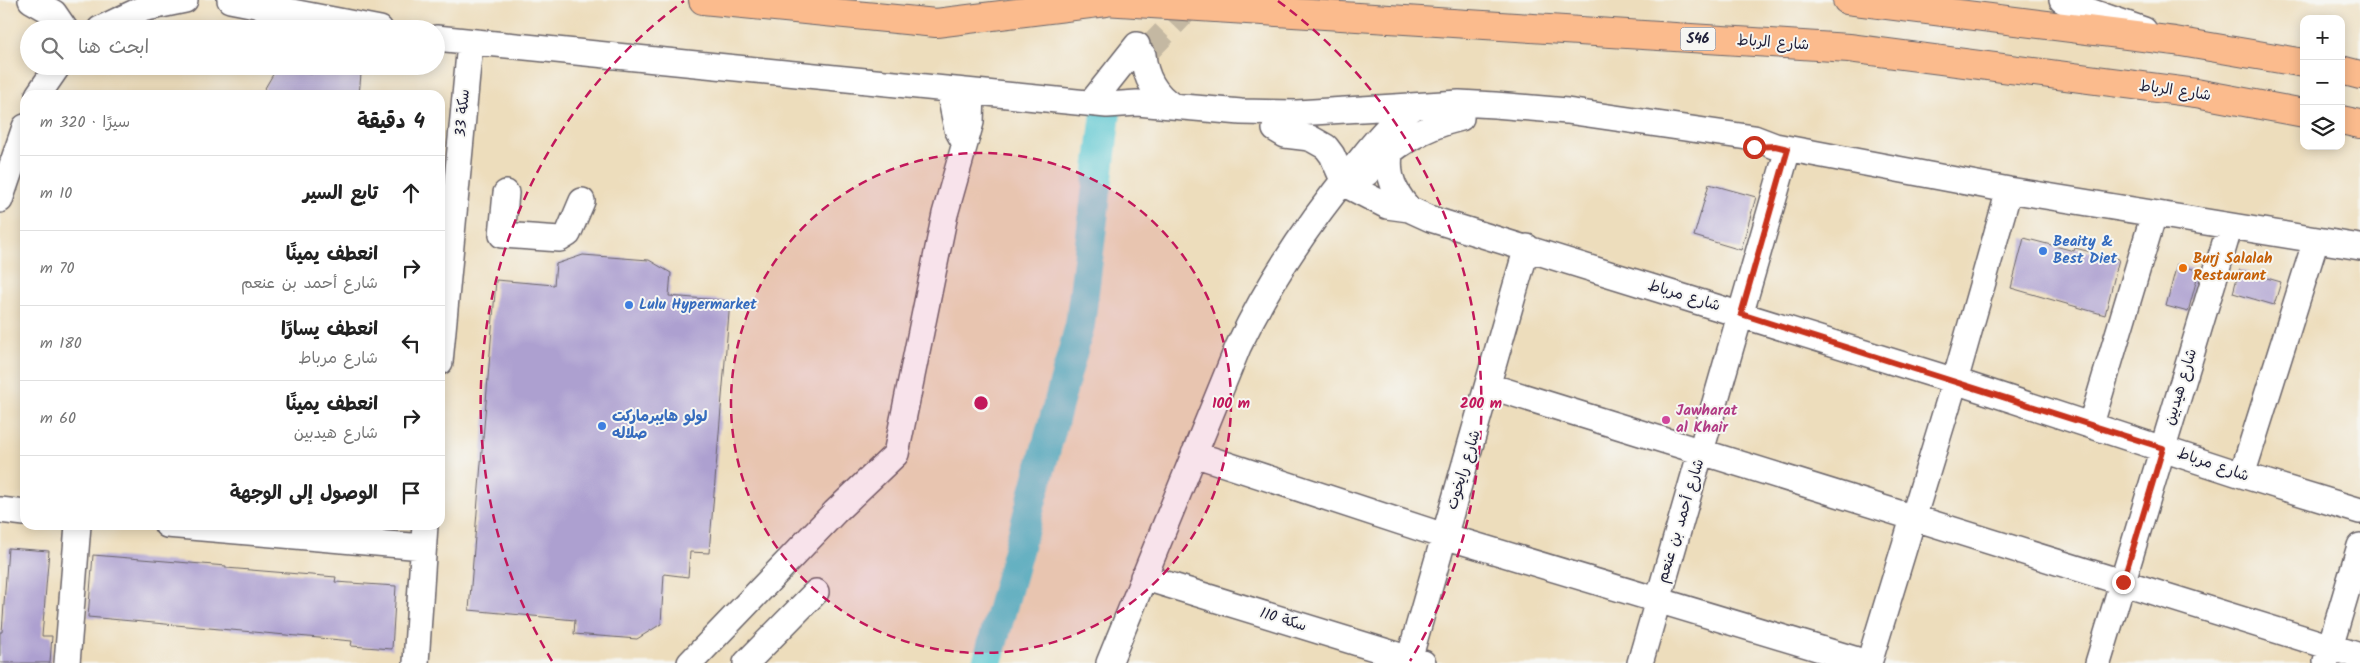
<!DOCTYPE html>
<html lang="ar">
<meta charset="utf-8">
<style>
:root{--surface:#fff;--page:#f2f2f2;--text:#222;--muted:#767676;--line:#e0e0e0}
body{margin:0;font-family:Kalam,"Playpen Sans Arabic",sans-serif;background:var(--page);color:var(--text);direction:rtl}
.controls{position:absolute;right:15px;top:15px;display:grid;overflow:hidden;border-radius:10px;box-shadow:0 2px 12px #0003}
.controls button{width:45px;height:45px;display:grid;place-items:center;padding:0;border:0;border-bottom:1px solid var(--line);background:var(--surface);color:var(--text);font:25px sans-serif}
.stop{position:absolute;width:15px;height:15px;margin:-11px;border:4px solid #c8321e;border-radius:50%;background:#fff}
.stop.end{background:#c8321e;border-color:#fff;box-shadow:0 1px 5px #0008}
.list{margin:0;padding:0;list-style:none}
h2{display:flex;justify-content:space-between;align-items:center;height:65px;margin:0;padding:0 20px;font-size:21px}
h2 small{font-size:16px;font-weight:400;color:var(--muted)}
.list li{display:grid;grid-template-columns:32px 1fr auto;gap:15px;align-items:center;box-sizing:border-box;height:75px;padding:0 20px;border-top:1px solid var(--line)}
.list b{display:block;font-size:19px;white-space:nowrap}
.list p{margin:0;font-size:16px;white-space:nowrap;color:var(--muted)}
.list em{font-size:16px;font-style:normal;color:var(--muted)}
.icon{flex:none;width:28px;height:28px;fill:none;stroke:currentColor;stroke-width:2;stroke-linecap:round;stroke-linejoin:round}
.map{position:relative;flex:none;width:2360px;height:663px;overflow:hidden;direction:ltr}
.search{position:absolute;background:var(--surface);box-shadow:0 2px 12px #0003;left:20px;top:20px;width:425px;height:55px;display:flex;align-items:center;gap:12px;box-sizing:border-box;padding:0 18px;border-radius:28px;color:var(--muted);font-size:19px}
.panel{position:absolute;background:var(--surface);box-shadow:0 2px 12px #0003;left:20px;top:90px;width:425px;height:440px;border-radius:15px;direction:rtl}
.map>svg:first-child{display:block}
</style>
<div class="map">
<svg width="2360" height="663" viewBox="0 0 2360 663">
<rect width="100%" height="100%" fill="#f6f6f2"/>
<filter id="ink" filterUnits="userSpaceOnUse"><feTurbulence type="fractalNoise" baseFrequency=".02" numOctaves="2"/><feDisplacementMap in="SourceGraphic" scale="10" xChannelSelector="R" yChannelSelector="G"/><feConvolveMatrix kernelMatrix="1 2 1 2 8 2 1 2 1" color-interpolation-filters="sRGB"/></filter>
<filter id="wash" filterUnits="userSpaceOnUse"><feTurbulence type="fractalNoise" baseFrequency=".0096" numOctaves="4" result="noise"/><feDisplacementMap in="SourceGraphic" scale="20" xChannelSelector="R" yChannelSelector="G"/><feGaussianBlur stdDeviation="1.12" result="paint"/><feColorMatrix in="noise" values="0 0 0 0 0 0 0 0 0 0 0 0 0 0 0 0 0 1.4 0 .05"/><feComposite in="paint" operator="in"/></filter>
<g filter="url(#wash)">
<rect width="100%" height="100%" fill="#edddbc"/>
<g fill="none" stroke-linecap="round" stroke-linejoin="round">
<!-- river -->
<path stroke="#59c6d0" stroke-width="30" d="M987,663L1080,325L1107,105"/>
</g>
<g id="blocks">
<!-- building -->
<path fill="#ada0d0" d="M312,69L361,74L359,95H261L275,71L312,74Z
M1709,184L1756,197L1741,250L1694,236Z
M2024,238L2074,251L2075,248L2119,259L2105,315L2011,288Z
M583,255L649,260L671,273L669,296L730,301L709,553L690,552L688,577L664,574L661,624L637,639L574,634L575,620L469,610L496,280L554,285L556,264Z
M2177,264L2199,271L2188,312L2166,306Z
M2239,270L2281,282L2274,305L2233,293Z
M8,548L49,551L42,636H52L50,663H0V632H2Z
M93,555L226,566V568L336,577L335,582L396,586L392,649L351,646L352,641L88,617Z"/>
</g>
</g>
<g filter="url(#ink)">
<use href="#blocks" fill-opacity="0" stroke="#696368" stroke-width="1"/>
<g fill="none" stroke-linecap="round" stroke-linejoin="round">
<!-- minor-tunnel -->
<path stroke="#c4b8a2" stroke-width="25" stroke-dasharray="25 12" stroke-linecap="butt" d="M1147,51L1196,0"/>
<defs>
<path id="minor" d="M31,0L54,13L65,29
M230,0L380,29
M2062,0L2069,4L2144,30
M100,29L142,9L185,0
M436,38L1107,105L1137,103L1241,112L1297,113L1459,103L1495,105L1567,111L1754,138L1775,146L2009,190L2360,247
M1143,55C1145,77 1154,94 1173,106
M949,90L957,129L964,142
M38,95L58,66
M1091,103L1137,45
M1275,129L1285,135L1310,138L1326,147L1332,155L1343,180L1352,188L1387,206L1409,209L1431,219L1955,381L2242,475L2360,511
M1392,140C1386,169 1389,186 1409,209
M1367,173C1394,145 1423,127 1461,118
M506,193L502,235L560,239L568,234L582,201
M0,200L25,127
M440,362L470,43
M1489,386L2360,656
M2091,424L2154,214
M1194,454L1444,536L1867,663
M2242,475L2316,240
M0,510L25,513
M167,525L423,547
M1143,577L1423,663
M2326,661L2360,546
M67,663L78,525
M416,663L425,525
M690,663L835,512L896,454L945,214L971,122L972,93
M746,663L816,592
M1109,663L1238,347C1269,281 1310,221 1356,165C1374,143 1391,120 1416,106
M1408,663L1527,247
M1640,663L1788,149
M1869,663L1955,381L2009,190
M2098,663L2230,226"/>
<path id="highway" d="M703,0L936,23L1106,2
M1088,0L1849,48L2196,93L2304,113
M1847,0L2175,41L2304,63
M2341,70L2360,75
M2341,120L2360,124"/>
</defs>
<!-- minor casing -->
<use href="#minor" stroke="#696368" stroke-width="28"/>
<!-- highway casing -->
<use href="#highway" stroke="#696368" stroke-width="30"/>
<!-- minor -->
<use href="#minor" stroke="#fff" stroke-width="25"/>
<!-- highway -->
<use href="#highway" stroke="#fbbb8d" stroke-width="28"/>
</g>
</g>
<g fill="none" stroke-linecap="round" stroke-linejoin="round" filter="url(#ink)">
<!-- route -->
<path stroke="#c8321e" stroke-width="6" d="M1754,147L1775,146L1788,149L1741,314L2163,448L2123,582"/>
</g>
<!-- distance rings -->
<circle cx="981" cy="403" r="250" fill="#c2185b" fill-opacity=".12"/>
<g fill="none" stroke="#c2185b" stroke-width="2.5" stroke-dasharray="9 6">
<circle cx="981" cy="403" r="250"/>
<path d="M552 661A500 500 0 0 1 684 1M1278 1A500 500 0 0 1 1410 661"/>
</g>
<!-- markers -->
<g fill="#3f7fe0" stroke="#f6f6f2" stroke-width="2">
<circle cx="2043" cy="251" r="5"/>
<circle cx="629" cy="305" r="5"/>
<circle cx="602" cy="426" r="5"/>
</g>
<circle fill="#e8710a" stroke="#f6f6f2" stroke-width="2" cx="2183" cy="268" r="5"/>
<circle fill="#d1479c" stroke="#f6f6f2" stroke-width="2" cx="1666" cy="420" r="5"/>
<g text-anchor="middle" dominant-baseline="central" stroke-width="4" stroke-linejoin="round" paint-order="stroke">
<!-- shield labels -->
<rect fill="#f6f6f2" stroke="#626272" stroke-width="1" x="1680.5" y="27.5" width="35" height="23" rx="4"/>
<g font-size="14" font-weight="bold" fill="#22223b">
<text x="1698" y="39">S46</text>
</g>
<!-- street labels -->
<g font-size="15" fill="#22223b" stroke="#f6f6f2">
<text transform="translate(1773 43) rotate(4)">شارع الرباط</text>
<text transform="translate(2175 91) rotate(8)">شارع الرباط</text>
<text transform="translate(463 113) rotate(-85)">سكة 33</text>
<text transform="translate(1684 296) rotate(17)">شارع مرباط</text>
<text transform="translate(2181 387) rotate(-73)">شارع هيدبين</text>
<text transform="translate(2213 465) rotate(19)">شارع مرباط</text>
<text transform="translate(1464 470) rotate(-73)">شارع رايخوت</text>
<text transform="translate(1681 521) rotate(-73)">شارع أحمد بن عنعم</text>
<text transform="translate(1283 620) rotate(17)">سكة 110</text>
</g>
<!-- shop labels -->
<g font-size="15" font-weight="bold" fill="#366cbe" stroke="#f6f6f2" text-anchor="start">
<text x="2053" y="242">Beaity &amp;<tspan x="2053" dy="17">Best Diet</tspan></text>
<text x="639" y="305">Lulu Hypermarket</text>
<text x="612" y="417">لولو هايبرماركت<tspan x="612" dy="17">صلاله</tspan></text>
</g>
<!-- food labels -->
<g font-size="15" font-weight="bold" fill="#c56008" stroke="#f6f6f2" text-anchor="start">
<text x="2193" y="259">Burj Salalah<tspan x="2193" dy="17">Restaurant</tspan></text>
</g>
<!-- hotel labels -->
<g font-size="15" font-weight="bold" fill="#b23c85" stroke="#f6f6f2" text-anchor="start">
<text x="1676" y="411">Jawharat<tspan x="1676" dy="17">al Khair</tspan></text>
</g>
</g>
<circle cx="981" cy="403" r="8" fill="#c2185b" stroke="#f6f6f2" stroke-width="2.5"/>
<g font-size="15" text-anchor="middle" font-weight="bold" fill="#c2185b" stroke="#f6f6f2" stroke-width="4" stroke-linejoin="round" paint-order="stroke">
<text x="1231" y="408">100 m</text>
<text x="1481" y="408">200 m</text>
</g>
</svg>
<div class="controls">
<button>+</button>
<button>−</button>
<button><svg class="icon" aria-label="layers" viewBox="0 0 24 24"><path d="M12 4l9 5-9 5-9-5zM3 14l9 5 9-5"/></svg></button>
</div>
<div class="stop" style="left:1754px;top:147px"></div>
<div class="stop end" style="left:2123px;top:582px"></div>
<div class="search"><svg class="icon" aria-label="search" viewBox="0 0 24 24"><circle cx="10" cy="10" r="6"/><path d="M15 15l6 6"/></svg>ابحث هنا</div>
<section class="panel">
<h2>4 دقيقة<small>سيرًا · 320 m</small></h2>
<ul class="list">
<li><svg class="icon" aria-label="ahead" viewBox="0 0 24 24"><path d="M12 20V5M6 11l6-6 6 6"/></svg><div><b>تابع السير</b></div><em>10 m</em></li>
<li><svg class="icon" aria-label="right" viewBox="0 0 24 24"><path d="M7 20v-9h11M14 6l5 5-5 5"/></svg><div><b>انعطف يمينًا</b><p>شارع أحمد بن عنعم</p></div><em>70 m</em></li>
<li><svg class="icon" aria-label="left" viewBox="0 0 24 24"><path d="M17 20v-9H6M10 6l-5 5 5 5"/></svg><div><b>انعطف يسارًا</b><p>شارع مرباط</p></div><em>180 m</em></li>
<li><svg class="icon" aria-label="right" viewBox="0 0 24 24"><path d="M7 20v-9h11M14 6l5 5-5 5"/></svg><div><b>انعطف يمينًا</b><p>شارع هيدبين</p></div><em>60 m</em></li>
<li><svg class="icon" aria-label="arrive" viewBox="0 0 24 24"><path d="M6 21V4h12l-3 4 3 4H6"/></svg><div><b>الوصول إلى الوجهة</b></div></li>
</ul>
</section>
</div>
